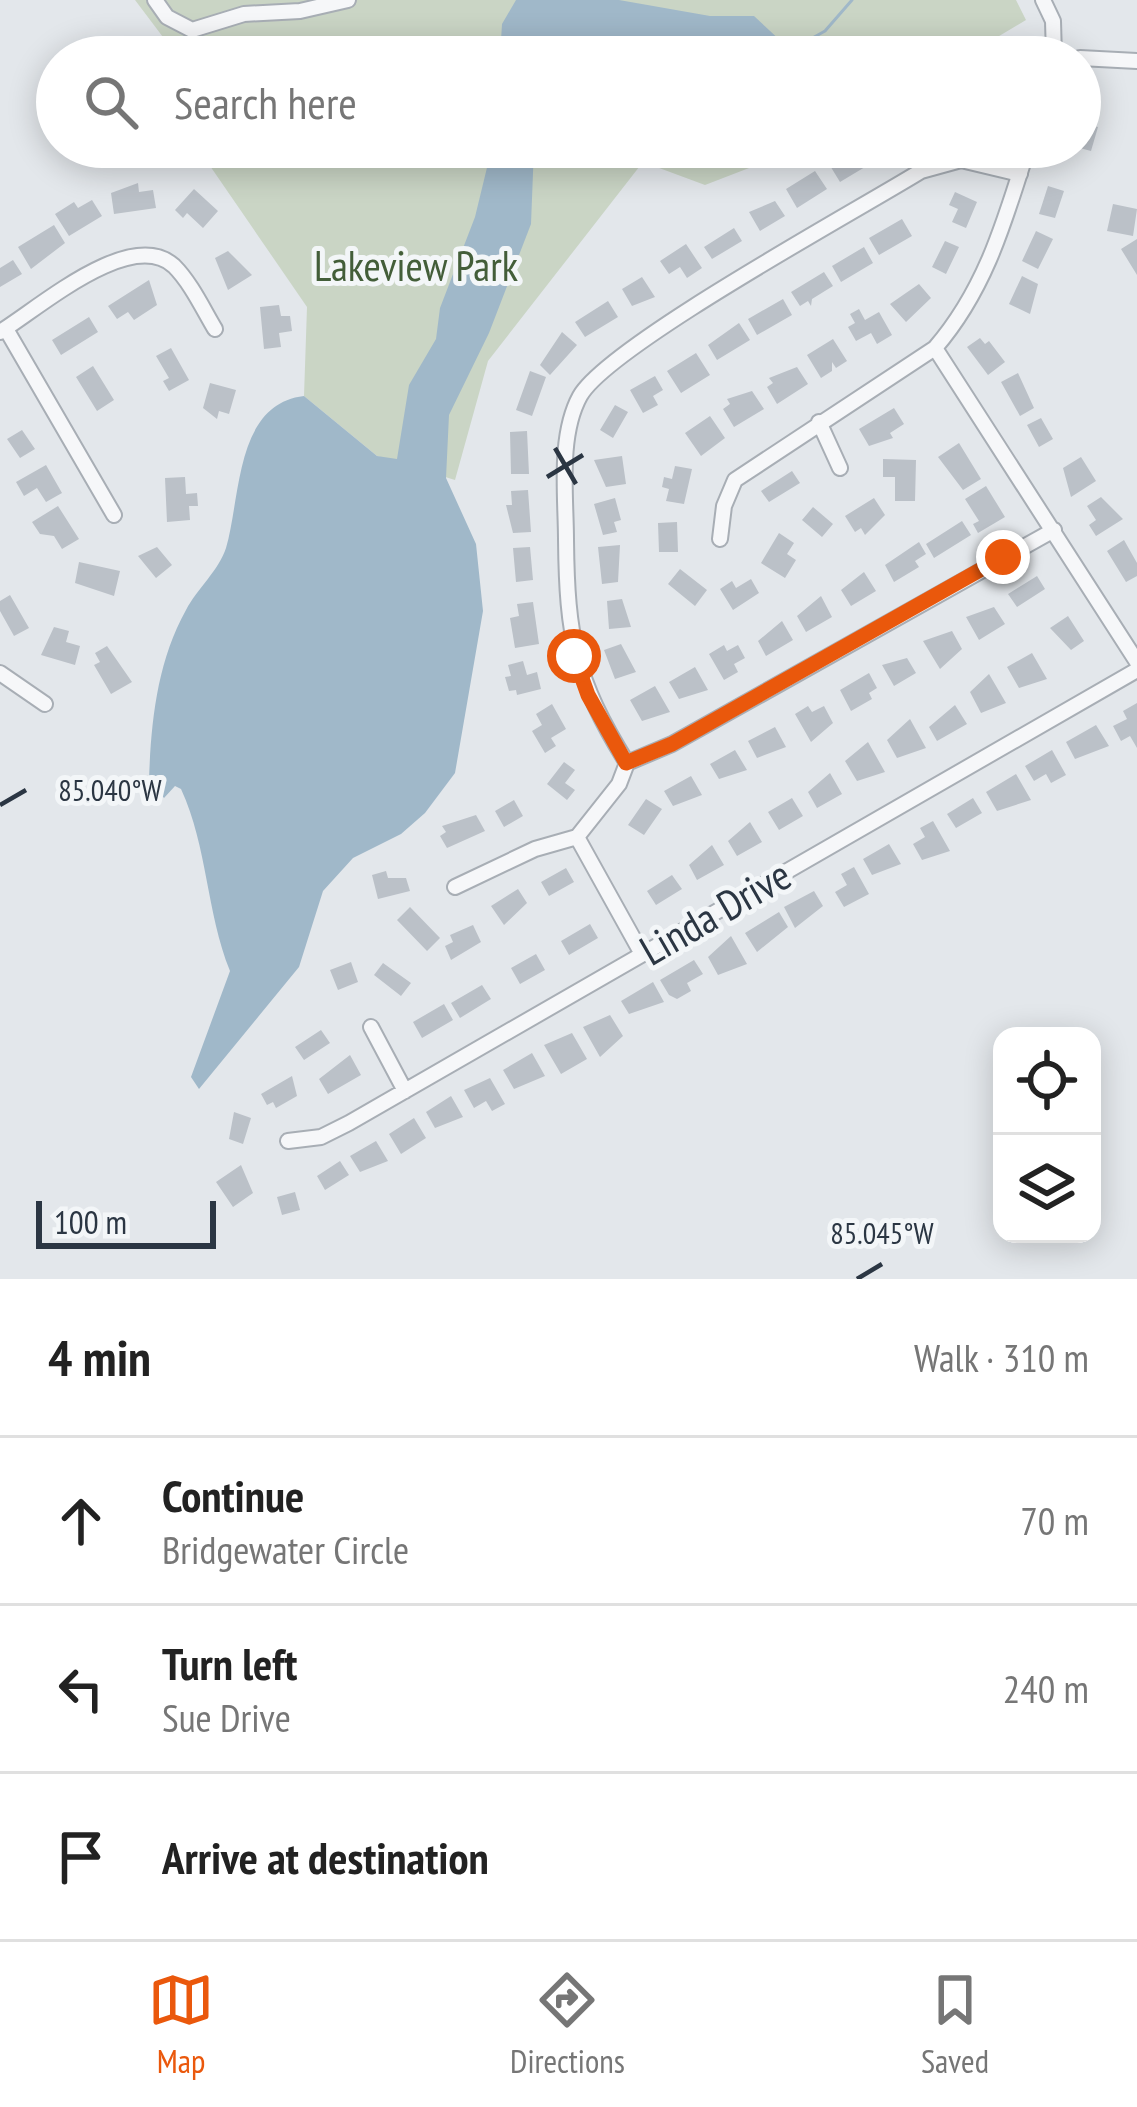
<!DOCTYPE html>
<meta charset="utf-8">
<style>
:root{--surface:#fff;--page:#f2f2f2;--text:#222;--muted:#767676;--line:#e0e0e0;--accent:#ea580c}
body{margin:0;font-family:"PT Sans Narrow",sans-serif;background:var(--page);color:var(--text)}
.controls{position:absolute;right:36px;bottom:36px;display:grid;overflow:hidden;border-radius:24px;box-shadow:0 6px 30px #0003}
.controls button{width:108px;height:108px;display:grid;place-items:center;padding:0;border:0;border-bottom:3px solid var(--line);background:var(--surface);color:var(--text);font:60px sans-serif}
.scale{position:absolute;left:36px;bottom:30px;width:180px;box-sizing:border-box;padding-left:12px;border:6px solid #2b3643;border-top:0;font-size:33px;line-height:42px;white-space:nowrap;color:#2b3643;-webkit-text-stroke:9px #f3f6f8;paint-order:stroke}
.stop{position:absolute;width:36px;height:36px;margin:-27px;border:9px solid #ea580c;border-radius:50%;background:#fff}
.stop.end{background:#ea580c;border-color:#fff;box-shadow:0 3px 12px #0008}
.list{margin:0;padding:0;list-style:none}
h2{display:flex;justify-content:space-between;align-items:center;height:156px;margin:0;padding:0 48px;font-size:51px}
h2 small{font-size:39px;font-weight:400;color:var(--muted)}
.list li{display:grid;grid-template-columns:78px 1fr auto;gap:36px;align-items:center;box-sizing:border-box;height:168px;padding:0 48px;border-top:3px solid var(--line)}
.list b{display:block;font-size:45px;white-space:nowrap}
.list p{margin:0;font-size:39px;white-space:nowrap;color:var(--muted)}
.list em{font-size:39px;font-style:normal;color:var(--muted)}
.icon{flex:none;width:66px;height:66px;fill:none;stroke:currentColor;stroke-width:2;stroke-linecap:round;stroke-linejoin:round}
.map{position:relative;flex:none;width:1137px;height:1279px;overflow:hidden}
.search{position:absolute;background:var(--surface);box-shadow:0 6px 30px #0003;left:36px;right:36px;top:36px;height:132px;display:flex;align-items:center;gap:30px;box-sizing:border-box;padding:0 42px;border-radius:66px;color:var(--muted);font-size:45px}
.sheet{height:660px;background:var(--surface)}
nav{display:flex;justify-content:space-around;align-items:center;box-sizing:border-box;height:168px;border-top:3px solid var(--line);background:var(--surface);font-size:33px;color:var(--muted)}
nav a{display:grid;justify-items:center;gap:6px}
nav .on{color:var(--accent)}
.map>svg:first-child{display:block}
</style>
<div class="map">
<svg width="1137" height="1279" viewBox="0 0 1137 1279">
<rect width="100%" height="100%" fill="#e3e7eb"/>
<!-- green -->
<path fill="#cad5c5" d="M135,0H1016L1026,20L964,57H178Z
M197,147H804L705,185L643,162L488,361L455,480L377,456L304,396L307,307Z"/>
<!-- water -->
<path fill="#a0b8c9" d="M516,0H619L710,16H754L798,57H500L502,24Z
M492,147H534L531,224L489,333L449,415L446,478L476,544L483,611L455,773L425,813L401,834L353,858L323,891L299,967L199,1089L191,1077L230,971C206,911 208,848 181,789L175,786L164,798L149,780C151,722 157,662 186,610C197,589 219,570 226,548C241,497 235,404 304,396L377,456L397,459L409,385L436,339L440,308L475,217Z"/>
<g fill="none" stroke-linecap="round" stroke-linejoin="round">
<!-- stream -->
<path stroke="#a0b8c9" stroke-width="3" d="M791,50L825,31L852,0"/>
</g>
<!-- building -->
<path fill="#bbc1c8" d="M164,45L175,57H151Z
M1080,122L1098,127L1091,151L1080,148Z
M854,148L865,167L840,182L829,164Z
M815,171L827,189L797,208L786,189Z
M138,183L139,192L153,190L156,208L114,214L111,193Z
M1048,186L1064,191L1055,218L1039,214Z
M194,189L218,211L203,228L187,213L183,218L175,210Z
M955,192L977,202L966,228L952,222L958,209L949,205Z
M92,200L102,216L69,236L55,214L74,202L78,208Z
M775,201L785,216L760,231L749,212Z
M1113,204L1137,209L1133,236L1107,231Z
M902,219L912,236L879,255L869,238Z
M54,225L65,243L31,269L18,247Z
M734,228L742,241L712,259L704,247Z
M1036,231L1053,239L1038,269L1022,261Z
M1137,239V275L1121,249Z
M945,241L959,247L946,274L932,267Z
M686,244L702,268L687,278L680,267L669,274L660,261Z
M864,247L873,263L841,282L832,266Z
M228,251L252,275L228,290L215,258Z
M13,260L22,274L0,287V268Z
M824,272L833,286L812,299L811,306L808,301L800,306L791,292Z
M1022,276L1038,284L1030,314L1009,304Z
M642,277L655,297L632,306L622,289Z
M149,280L157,305L134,320L128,312L117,319L108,306Z
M919,284L931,298L906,322L890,304Z
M783,299L792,315L757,335L748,319Z
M608,301L618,317L585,337L575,322Z
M279,305L281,316H290L292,331L279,333L281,347L264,349L260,307Z
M859,309L865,320L879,312L892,335L877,344L871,333L856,341L848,327L855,323L850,314Z
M89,317L98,332L61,355L52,340Z
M739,323L750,340L717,360L708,345Z
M562,332L577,345L550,375L540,365Z
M980,338L985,344L989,341L1005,362L988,375L967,347Z
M833,339L847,361L836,368L832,362V371L821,378L807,355Z
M171,348L189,380L169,391L163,381L169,378L156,356Z
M696,353L710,375L681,393L667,371Z
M93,366L114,400L97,411L76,377Z
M797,367L808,384L777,404L767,387L773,383L769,378Z
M530,371L546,377L532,416L516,410Z
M1018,373L1034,408L1020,416L1001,382Z
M655,376L663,390L653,396L658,405L643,413L630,390Z
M210,383L236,390L229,414L219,411L217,419L203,408Z
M752,391L764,409L734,427L723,409L730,404L727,399Z
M615,405L628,412L613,438L600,430Z
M894,408L904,424L890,433L893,438L869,446L859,429Z
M710,416L725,438L701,456L685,433Z
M1041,418L1053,439L1039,447L1027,425Z
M22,430L35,449L20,458L7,439Z
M527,431L529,474H511L510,432Z
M959,443L981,479L963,490L938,457Z
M622,456L626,484L606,487L594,460Z
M1081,457L1096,481L1071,497L1063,468Z
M883,459L916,460L915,501H895V477H883Z
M46,465L62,493L46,502L37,488L24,496L16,482Z
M675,466L692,469L684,504L666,501L669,489L662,487L664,477L672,479Z
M792,471L800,483L769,502L761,491Z
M185,477L186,494L197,493L198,506H189L190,520L167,522L165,478Z
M986,486L1005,517L978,533L973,524L979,521L965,499Z
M528,490L531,532L513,533L506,505H512L511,491Z
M1101,497L1123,519L1096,536L1089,525L1096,520L1087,506Z
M615,498L621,520L614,522L617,532L603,535L594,504Z
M874,498L885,515L865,535L861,528L855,532L845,516Z
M58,506L79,539L62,549L54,536L40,534L32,522Z
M813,507L833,524L822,537L802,520Z
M962,521L971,535L934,558L926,544Z
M677,522L678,552H659L658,523Z
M779,533L794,543L787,554L796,560L785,578L761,563Z
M1124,540L1137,563V576L1126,582L1107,551Z
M919,542L926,554L915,561L919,567L894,582L885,565Z
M620,545L618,582L602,584L598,547Z
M157,547L172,565L156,578L138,556Z
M530,547L533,580L516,582L513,548Z
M79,562L120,571L114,596L75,583Z
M680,569L707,590L695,606L668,584Z
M864,572L876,591L851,606L841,590Z
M1037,576L1045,589L1017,607L1008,594Z
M751,579L759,593L733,610L720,589L732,581L736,588Z
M10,595L29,628L14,636L0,611V601Z
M821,596L832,617L806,632L797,616Z
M622,599L631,627L609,629L607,601Z
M533,602L539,644L515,648L510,618L519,616L517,604Z
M994,607L1005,624L979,640L966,617Z
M1068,616L1084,641L1071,650L1050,628Z
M782,621L793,640L766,656L758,641Z
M54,627L69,631L66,642L80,646L75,665L41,655Z
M952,631L962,649L940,669L923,641Z
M621,644L636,672L615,679L604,650Z
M724,645L727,651L738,645L745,658L734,664L738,672L724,680L709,654Z
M107,646L132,682L111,694L94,665L100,662L95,653Z
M1032,653L1047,679L1019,688L1007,667Z
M907,658L916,673L894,686L882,665Z
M523,661L527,675L537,672L541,689L517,695L516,690L509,691L505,677L511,676L508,665Z
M695,667L708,690L679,699L669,682Z
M869,673L877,688L869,693L872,699L851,711L840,690Z
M989,674L1006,703L981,713L970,692Z
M655,686L670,712L642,721L630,700Z
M1137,703V748L1130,736L1121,741L1113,726L1127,719L1123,711Z
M552,704L566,729L551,738L556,746L545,753L532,731L542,725L536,714Z
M955,705L967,724L937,741L929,727Z
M808,706L812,712L824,706L833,723L811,742L795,714Z
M910,719L926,748L897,758L887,740Z
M1096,725L1109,746L1075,759L1066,742Z
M775,727L786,747L757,758L748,741Z
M868,742L885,772L857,781L845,761Z
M735,750L747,770L719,779L710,764Z
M1052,750L1066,775L1051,783L1046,774L1034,781L1025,766Z
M564,762L575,770L565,783L575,790L567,800L547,784Z
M830,773L842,794L817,808L808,792Z
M1016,774L1031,800L997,811L986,792Z
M691,776L702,795L673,806L664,791Z
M792,798L803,816L779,830L768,812Z
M973,798L982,813L956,828L947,814Z
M646,799L662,809L644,835L628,825Z
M514,800L523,816L504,827L495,811Z
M476,815L485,831L447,848L440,836L446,832L442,826Z
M933,821L950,851L922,860L913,844L925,837L920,828Z
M750,822L762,842L737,856L728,841Z
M889,844L901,864L872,875L863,859Z
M712,845L724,865L697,880L689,865Z
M854,867L869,894L844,907L835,892L847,885L841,874Z
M566,868L574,882L549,896L541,882Z
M386,871L388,878H406L410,891L378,899L372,875Z
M672,875L682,889L656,905L647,891Z
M518,889L527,903L504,925L491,906Z
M814,891L823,906L795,928L784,907Z
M410,907L440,938L427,951L397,920Z
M779,912L788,927L757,952L745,933Z
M590,924L598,938L569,955L561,941Z
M473,925L481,942L451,960L445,946L453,942L450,935Z
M731,936L747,964L718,975L708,957Z
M536,954L545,970L520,984L511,968Z
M694,960L703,974L687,983L691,991L677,999L669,995L660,980Z
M351,962L358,982L338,990L330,970Z
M383,963L411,983L401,996L374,975Z
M653,982L664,1002L629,1014L621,1001Z
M482,985L491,999L460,1018L451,1003Z
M444,1004L453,1020L422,1038L413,1022Z
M610,1015L623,1036L600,1057L583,1027Z
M321,1030L330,1043L304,1060L295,1047Z
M572,1033L587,1059L561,1074L544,1045Z
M532,1053L545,1076L514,1089L503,1070Z
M350,1055L361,1075L328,1094L319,1079Z
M292,1076L297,1096L276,1108L273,1102L267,1105L261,1094Z
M490,1078L505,1104L492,1111L486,1101L474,1108L464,1090Z
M451,1096L463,1117L435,1128L426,1112Z
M234,1112L251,1118L243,1144L229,1139Z
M414,1118L426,1138L401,1154L389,1134Z
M376,1141L388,1161L360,1172L350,1156Z
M340,1161L349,1175L325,1190L317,1176Z
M241,1165L253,1193L233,1207L216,1182Z
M295,1192L300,1210L282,1215L277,1197Z"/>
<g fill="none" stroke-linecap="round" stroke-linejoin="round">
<defs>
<path id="street" d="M155,0L167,17L192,30L244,14L300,11L348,0
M1043,0L1053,21L1054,57
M1080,58L1137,61
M6,329L114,515
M0,332C39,308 131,227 174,266C191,283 203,309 215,329
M935,348L1137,662
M819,422L840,468
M720,539L724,506L735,480L935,348C986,289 1005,220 1028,147
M0,673L45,704
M627,763L672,744L1054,530
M577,837L619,784L627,763C575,679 567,637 566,540C566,496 558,436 580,396C608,346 858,210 921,171L961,160L1020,174
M577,837L642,954
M455,887L535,849L577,837
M371,1027L405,1091
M288,1141L321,1137L349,1123L1137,670"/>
</defs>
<!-- street casing -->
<use href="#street" stroke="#a8aeb5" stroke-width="18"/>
<!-- street -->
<use href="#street" stroke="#f6f7f9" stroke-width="14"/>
</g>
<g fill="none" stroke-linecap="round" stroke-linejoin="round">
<!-- route -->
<path stroke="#ea580c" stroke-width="15" d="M574,656L588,695L626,763L672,744L1003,557"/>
</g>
<!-- ticks -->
<path fill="none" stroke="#2b3643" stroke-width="4.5" d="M555,448L576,484M547,477L583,455M0,805L26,790M857,1279L882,1264"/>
<g text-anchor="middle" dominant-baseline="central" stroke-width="10" stroke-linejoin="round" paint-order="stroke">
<!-- park labels -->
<g font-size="42" fill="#435e39" stroke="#f3f6f8">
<text x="416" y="265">Lakeview Park</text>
</g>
<!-- street labels -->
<g font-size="42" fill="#2b3643" stroke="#f3f6f8">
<text transform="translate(715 912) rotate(-30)">Linda Drive</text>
</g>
</g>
<g font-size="30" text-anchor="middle" fill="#2b3643" stroke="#f3f6f8" stroke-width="10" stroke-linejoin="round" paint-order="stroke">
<text x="110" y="801">85.040°W</text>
<text x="882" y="1244">85.045°W</text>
</g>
</svg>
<div class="controls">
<button><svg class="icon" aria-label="locate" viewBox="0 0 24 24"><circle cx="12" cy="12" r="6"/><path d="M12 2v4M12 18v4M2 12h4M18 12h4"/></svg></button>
<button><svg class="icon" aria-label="layers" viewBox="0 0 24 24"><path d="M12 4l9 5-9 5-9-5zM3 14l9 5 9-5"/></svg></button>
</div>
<div class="scale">100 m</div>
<div class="stop" style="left:574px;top:656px"></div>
<div class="stop end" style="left:1003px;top:557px"></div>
<div class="search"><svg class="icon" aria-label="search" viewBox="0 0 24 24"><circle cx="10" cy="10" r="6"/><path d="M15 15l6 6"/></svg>Search here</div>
</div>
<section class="sheet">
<h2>4 min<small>Walk · 310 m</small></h2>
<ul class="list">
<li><svg class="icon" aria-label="ahead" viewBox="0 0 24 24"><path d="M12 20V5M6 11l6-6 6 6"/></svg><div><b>Continue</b><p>Bridgewater Circle</p></div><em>70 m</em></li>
<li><svg class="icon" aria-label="left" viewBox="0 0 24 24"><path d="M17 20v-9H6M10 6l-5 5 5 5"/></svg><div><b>Turn left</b><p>Sue Drive</p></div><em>240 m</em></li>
<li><svg class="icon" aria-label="arrive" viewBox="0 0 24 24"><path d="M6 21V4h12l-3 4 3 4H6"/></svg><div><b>Arrive at destination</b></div></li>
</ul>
</section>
<nav>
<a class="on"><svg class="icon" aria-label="map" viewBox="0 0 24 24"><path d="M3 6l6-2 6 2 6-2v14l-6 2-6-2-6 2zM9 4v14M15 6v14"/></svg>Map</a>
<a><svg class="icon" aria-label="directions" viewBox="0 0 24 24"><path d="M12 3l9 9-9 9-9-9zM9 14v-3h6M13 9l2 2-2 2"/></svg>Directions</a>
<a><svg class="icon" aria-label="saved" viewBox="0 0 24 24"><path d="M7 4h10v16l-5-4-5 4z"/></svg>Saved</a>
</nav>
